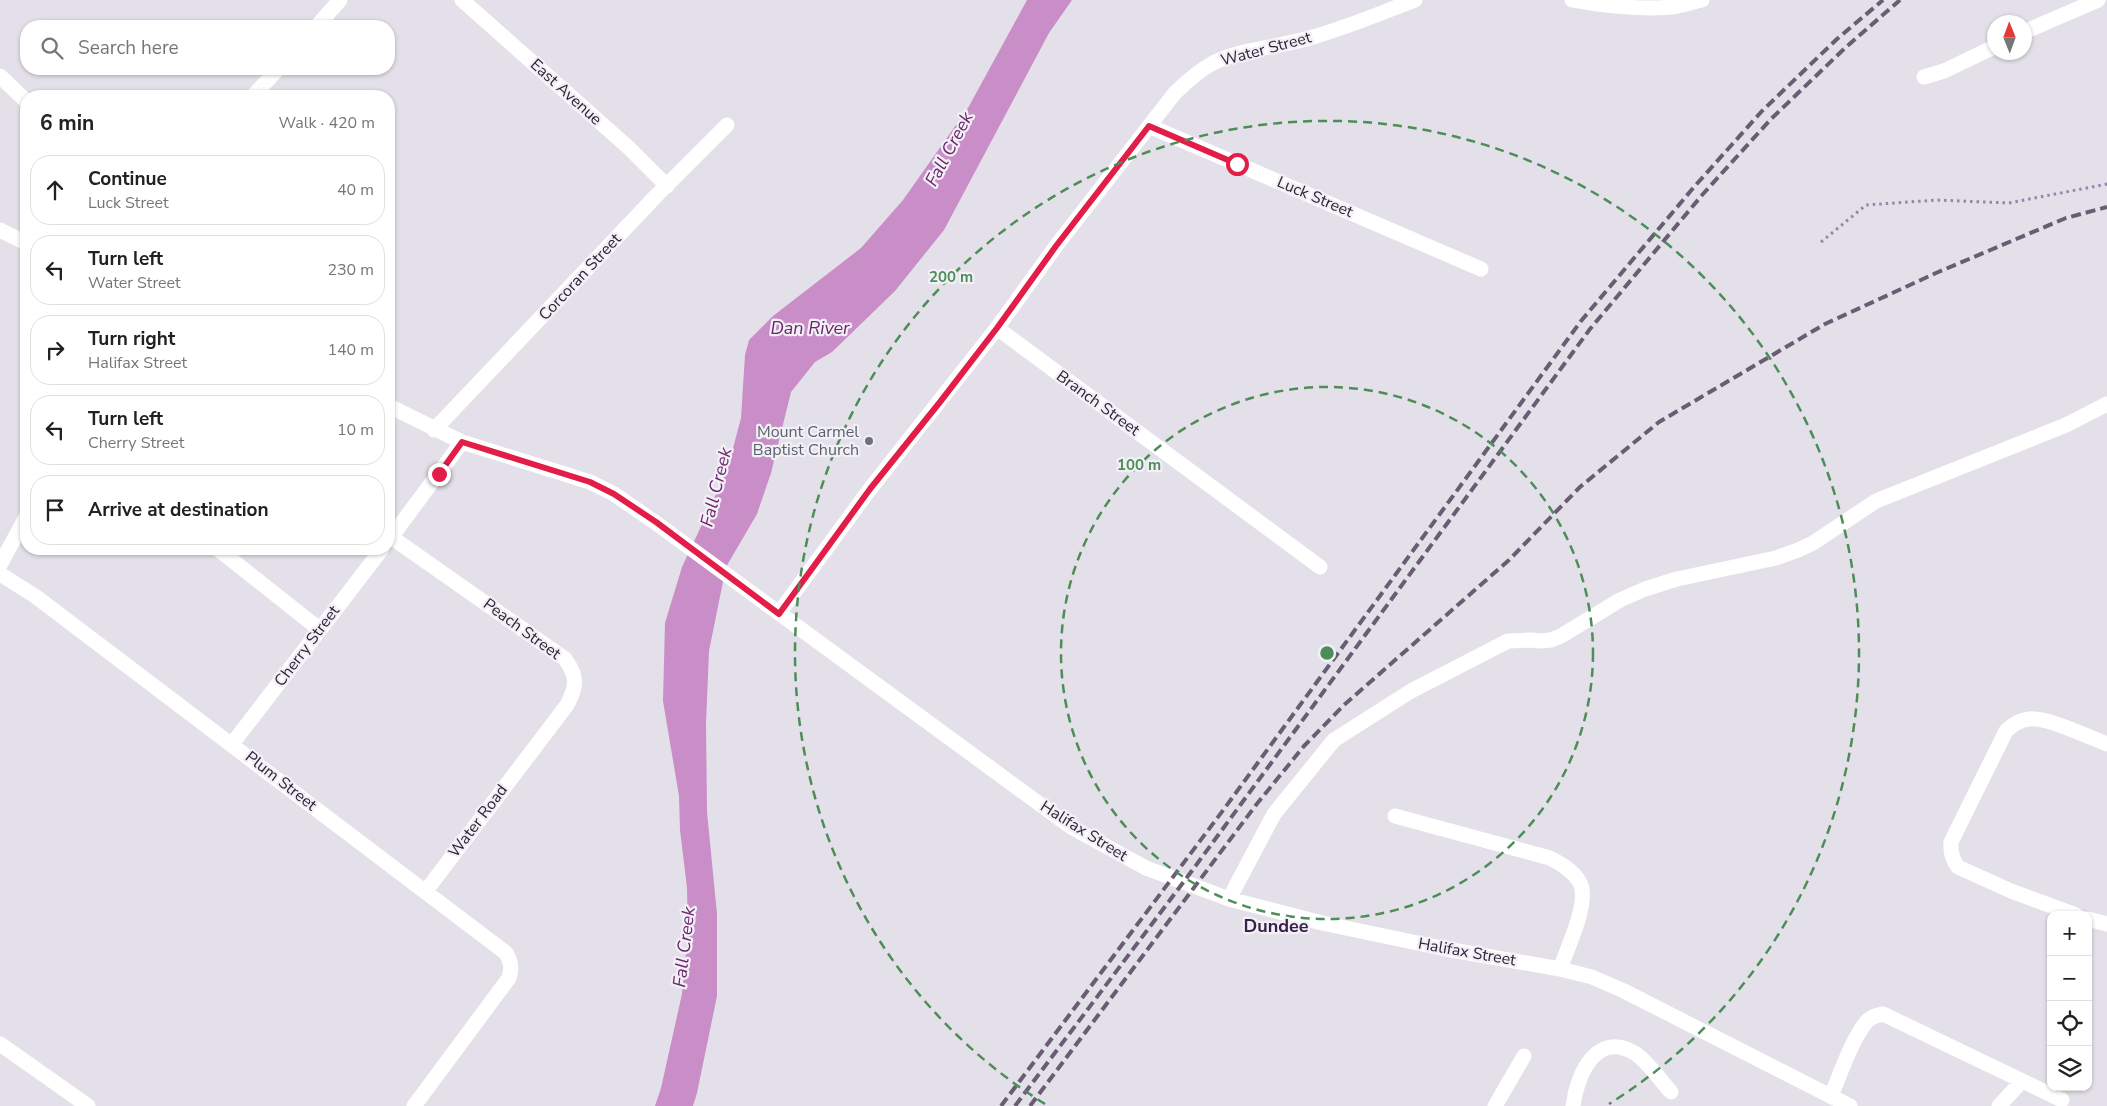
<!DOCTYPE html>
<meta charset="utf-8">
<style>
:root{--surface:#fff;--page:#f6f6f6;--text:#222;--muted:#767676;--line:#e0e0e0}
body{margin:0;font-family:"Nunito Sans",sans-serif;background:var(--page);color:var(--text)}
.controls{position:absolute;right:15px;bottom:15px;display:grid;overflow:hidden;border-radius:10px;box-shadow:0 1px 4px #0004}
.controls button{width:45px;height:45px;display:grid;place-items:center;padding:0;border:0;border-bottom:1px solid var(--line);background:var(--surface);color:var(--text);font:25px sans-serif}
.compass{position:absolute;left:1987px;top:15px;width:45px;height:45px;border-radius:50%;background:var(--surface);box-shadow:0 1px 4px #0004;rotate:359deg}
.stop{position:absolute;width:15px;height:15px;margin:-11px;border:4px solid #e11d48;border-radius:50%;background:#fff}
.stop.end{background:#e11d48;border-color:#fff;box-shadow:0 1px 5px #0008}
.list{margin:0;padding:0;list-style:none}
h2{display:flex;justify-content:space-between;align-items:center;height:65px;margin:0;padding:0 20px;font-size:21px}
h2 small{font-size:16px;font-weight:400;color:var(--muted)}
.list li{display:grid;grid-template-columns:32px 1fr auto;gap:15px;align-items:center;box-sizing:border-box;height:70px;margin:0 10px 10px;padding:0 10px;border:1px solid var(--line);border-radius:20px}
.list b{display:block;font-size:19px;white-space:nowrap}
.list p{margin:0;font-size:16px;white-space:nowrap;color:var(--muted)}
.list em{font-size:16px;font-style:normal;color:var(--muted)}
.icon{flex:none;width:28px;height:28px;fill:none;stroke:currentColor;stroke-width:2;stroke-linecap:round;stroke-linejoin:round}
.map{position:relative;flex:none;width:2107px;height:1106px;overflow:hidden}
.search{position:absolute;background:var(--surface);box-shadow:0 1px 4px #0004;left:20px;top:20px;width:375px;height:55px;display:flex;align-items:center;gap:12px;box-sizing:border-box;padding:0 18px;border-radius:20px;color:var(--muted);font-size:19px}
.panel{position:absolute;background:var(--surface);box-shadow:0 1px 4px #0004;left:20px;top:90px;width:375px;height:465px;border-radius:20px}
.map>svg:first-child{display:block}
</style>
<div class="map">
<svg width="2107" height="1106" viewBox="0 0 2107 1106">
<rect width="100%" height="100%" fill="#e4e0e9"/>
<!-- water -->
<path fill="#c98dc8" d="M1027,0H1072L1049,33L944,230L895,291L832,352L815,362L791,392L771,473L757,514L726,567L709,651L706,724L707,812L717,914V996L697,1093L693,1106H655L661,1088L682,994L688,932L687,888L680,830L679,796L663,701L665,623L682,567L727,471L741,418L745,355L749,340L773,316L861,248L903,200L968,108Z"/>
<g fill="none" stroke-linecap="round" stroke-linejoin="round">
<!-- path -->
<path stroke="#9983aa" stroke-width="3" stroke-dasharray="2.5 4" stroke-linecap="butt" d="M1821,242L1866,205L1937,200L2009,203L2107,184"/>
<!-- minor -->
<path stroke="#fff" stroke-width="15" d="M462,0L629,148L667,186
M1572,0C1604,6 1639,10 1672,7C1682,6 1692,2 1702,0
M317,26L340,0
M2024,32L2098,0
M0,76L26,101
M1924,77L1944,71L1994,47
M253,96L278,69
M1149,126L1481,269
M0,230L26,243
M997,328L1320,567
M389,406L462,442L590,482L614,494L656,523L1071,827L1146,868L1229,899L1322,923L1446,949L1560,969L1592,977L1624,991L1850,1106
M434,430L656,196L727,125
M391,537L565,659C578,677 577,686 567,705L425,892
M389,540L462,442
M218,549L319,629
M0,565L26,517
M0,574L35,596L506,953C511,962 512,968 509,978L414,1106
M779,613L870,489L997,328L1056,246L1174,94C1186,82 1198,71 1213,63C1244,48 1281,47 1313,37C1348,27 1381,13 1415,0
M232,744L382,549
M1395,816L1550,858C1561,864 1574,871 1580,883C1590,901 1567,949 1560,969
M1229,899L1274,814L1334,740L1411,691L1508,641L1531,640L1540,641L1551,640L1561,636L1620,600L1645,589L1677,579L1776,558L1798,550L1813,543L1876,501L2066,425L2107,404
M2076,915L2011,891L1958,867C1952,859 1950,852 1951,842L2006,731C2012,725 2020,720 2029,719C2048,717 2088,737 2107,744
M2088,919L2107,924
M0,1044L88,1106
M1831,1096C1840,1075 1853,1036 1868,1020C1873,1016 1877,1015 1883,1014L2062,1100
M1495,1106L1524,1056
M1573,1106C1577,1074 1597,1029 1636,1054C1649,1063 1660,1080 1671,1092
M1999,1106L2021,1082"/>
<!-- rail -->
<path stroke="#6a5d73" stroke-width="4" stroke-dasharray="10 5" stroke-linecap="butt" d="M1001,1106L1224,809L1581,321L1694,187L1762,111L1837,39L1883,0
M1015,1106L1194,868L1590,329L1703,194L1771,119L1845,48L1900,0
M1030,1106L1256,805L1304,746L1344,705L1509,560L1580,487L1659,422L1825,324L1936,273L2066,218L2107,207"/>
</g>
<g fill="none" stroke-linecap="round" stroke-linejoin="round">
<!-- route -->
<path stroke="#e11d48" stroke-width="6" d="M439,474L462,442L590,482L614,494L656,522L779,614L870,489L940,402L997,328L1056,246L1149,126L1237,164"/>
</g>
<!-- distance rings -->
<g fill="none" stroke="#4c8d58" stroke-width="2.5" stroke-dasharray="9 6">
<circle cx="1327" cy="653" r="266"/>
<path d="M1045 1104A532 532 0 1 1 1609 1104"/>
</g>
<!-- markers -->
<circle fill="#6b7280" stroke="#f2f0f6" stroke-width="2" cx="869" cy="441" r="5"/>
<g text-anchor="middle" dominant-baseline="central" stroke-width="4.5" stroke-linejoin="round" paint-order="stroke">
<!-- street labels -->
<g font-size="16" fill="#2f2238" stroke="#f2f0f6">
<text transform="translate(1266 49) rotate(-15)">Water Street</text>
<text transform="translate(566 92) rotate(42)">East Avenue</text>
<text transform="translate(1315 197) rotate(23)">Luck Street</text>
<text transform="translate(580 277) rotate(-47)">Corcoran Street</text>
<text transform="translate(1098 403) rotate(36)">Branch Street</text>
<text transform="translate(522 629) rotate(36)">Peach Street</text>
<text transform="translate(307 646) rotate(-53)">Cherry Street</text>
<text transform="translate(281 781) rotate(38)">Plum Street</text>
<text transform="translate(478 821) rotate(-53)">Water Road</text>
<text transform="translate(1084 831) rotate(32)">Halifax Street</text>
<text transform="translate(1467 952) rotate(10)">Halifax Street</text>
</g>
<!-- worship labels -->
<g font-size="16" fill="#5b616d" stroke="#f2f0f6" text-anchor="end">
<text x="859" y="432">Mount Carmel<tspan x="859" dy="18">Baptist Church</tspan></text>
</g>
<!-- water labels -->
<g font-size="18" font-style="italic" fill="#6d236a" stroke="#f2f0f6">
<text transform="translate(949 149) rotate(-62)">Fall Creek</text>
<text x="810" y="328">Dan River</text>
<text transform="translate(716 487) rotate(-76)">Fall Creek</text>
<text transform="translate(684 947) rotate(-83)">Fall Creek</text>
</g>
<!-- neighbourhood labels -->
<g font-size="18" font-weight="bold" fill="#392048" stroke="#f2f0f6">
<text x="1276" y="926">Dundee</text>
</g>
</g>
<circle cx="1327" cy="653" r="8" fill="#4c8d58" stroke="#f2f0f6" stroke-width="2.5"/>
<g font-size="15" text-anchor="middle" font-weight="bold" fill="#4c8d58" stroke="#f2f0f6" stroke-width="4.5" stroke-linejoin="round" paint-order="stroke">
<text x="951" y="282">200 m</text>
<text x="1139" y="470">100 m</text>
</g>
</svg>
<div class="controls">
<button>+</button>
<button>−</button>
<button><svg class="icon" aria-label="locate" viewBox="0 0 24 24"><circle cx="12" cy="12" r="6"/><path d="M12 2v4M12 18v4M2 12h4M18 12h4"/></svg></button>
<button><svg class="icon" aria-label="layers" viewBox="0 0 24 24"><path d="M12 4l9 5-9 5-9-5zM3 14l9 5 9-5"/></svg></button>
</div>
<svg class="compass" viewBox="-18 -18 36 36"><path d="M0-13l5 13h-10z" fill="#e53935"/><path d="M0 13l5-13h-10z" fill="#767676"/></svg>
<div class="stop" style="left:1237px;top:164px"></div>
<div class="stop end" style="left:439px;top:474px"></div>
<div class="search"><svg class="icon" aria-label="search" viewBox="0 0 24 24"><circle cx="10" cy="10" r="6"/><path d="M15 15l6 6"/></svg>Search here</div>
<section class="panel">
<h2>6 min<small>Walk · 420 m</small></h2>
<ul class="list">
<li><svg class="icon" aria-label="ahead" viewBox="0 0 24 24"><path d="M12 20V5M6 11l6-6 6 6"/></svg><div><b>Continue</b><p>Luck Street</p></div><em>40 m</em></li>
<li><svg class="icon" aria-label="left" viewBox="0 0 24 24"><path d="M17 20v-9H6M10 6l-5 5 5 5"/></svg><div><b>Turn left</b><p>Water Street</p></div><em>230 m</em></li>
<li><svg class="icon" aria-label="right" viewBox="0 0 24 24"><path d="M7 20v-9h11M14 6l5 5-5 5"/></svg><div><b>Turn right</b><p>Halifax Street</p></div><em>140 m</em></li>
<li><svg class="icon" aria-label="left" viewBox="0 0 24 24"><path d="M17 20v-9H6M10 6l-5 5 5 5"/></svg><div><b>Turn left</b><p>Cherry Street</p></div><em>10 m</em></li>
<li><svg class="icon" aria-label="arrive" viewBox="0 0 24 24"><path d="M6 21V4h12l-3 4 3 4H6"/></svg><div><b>Arrive at destination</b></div></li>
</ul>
</section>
</div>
